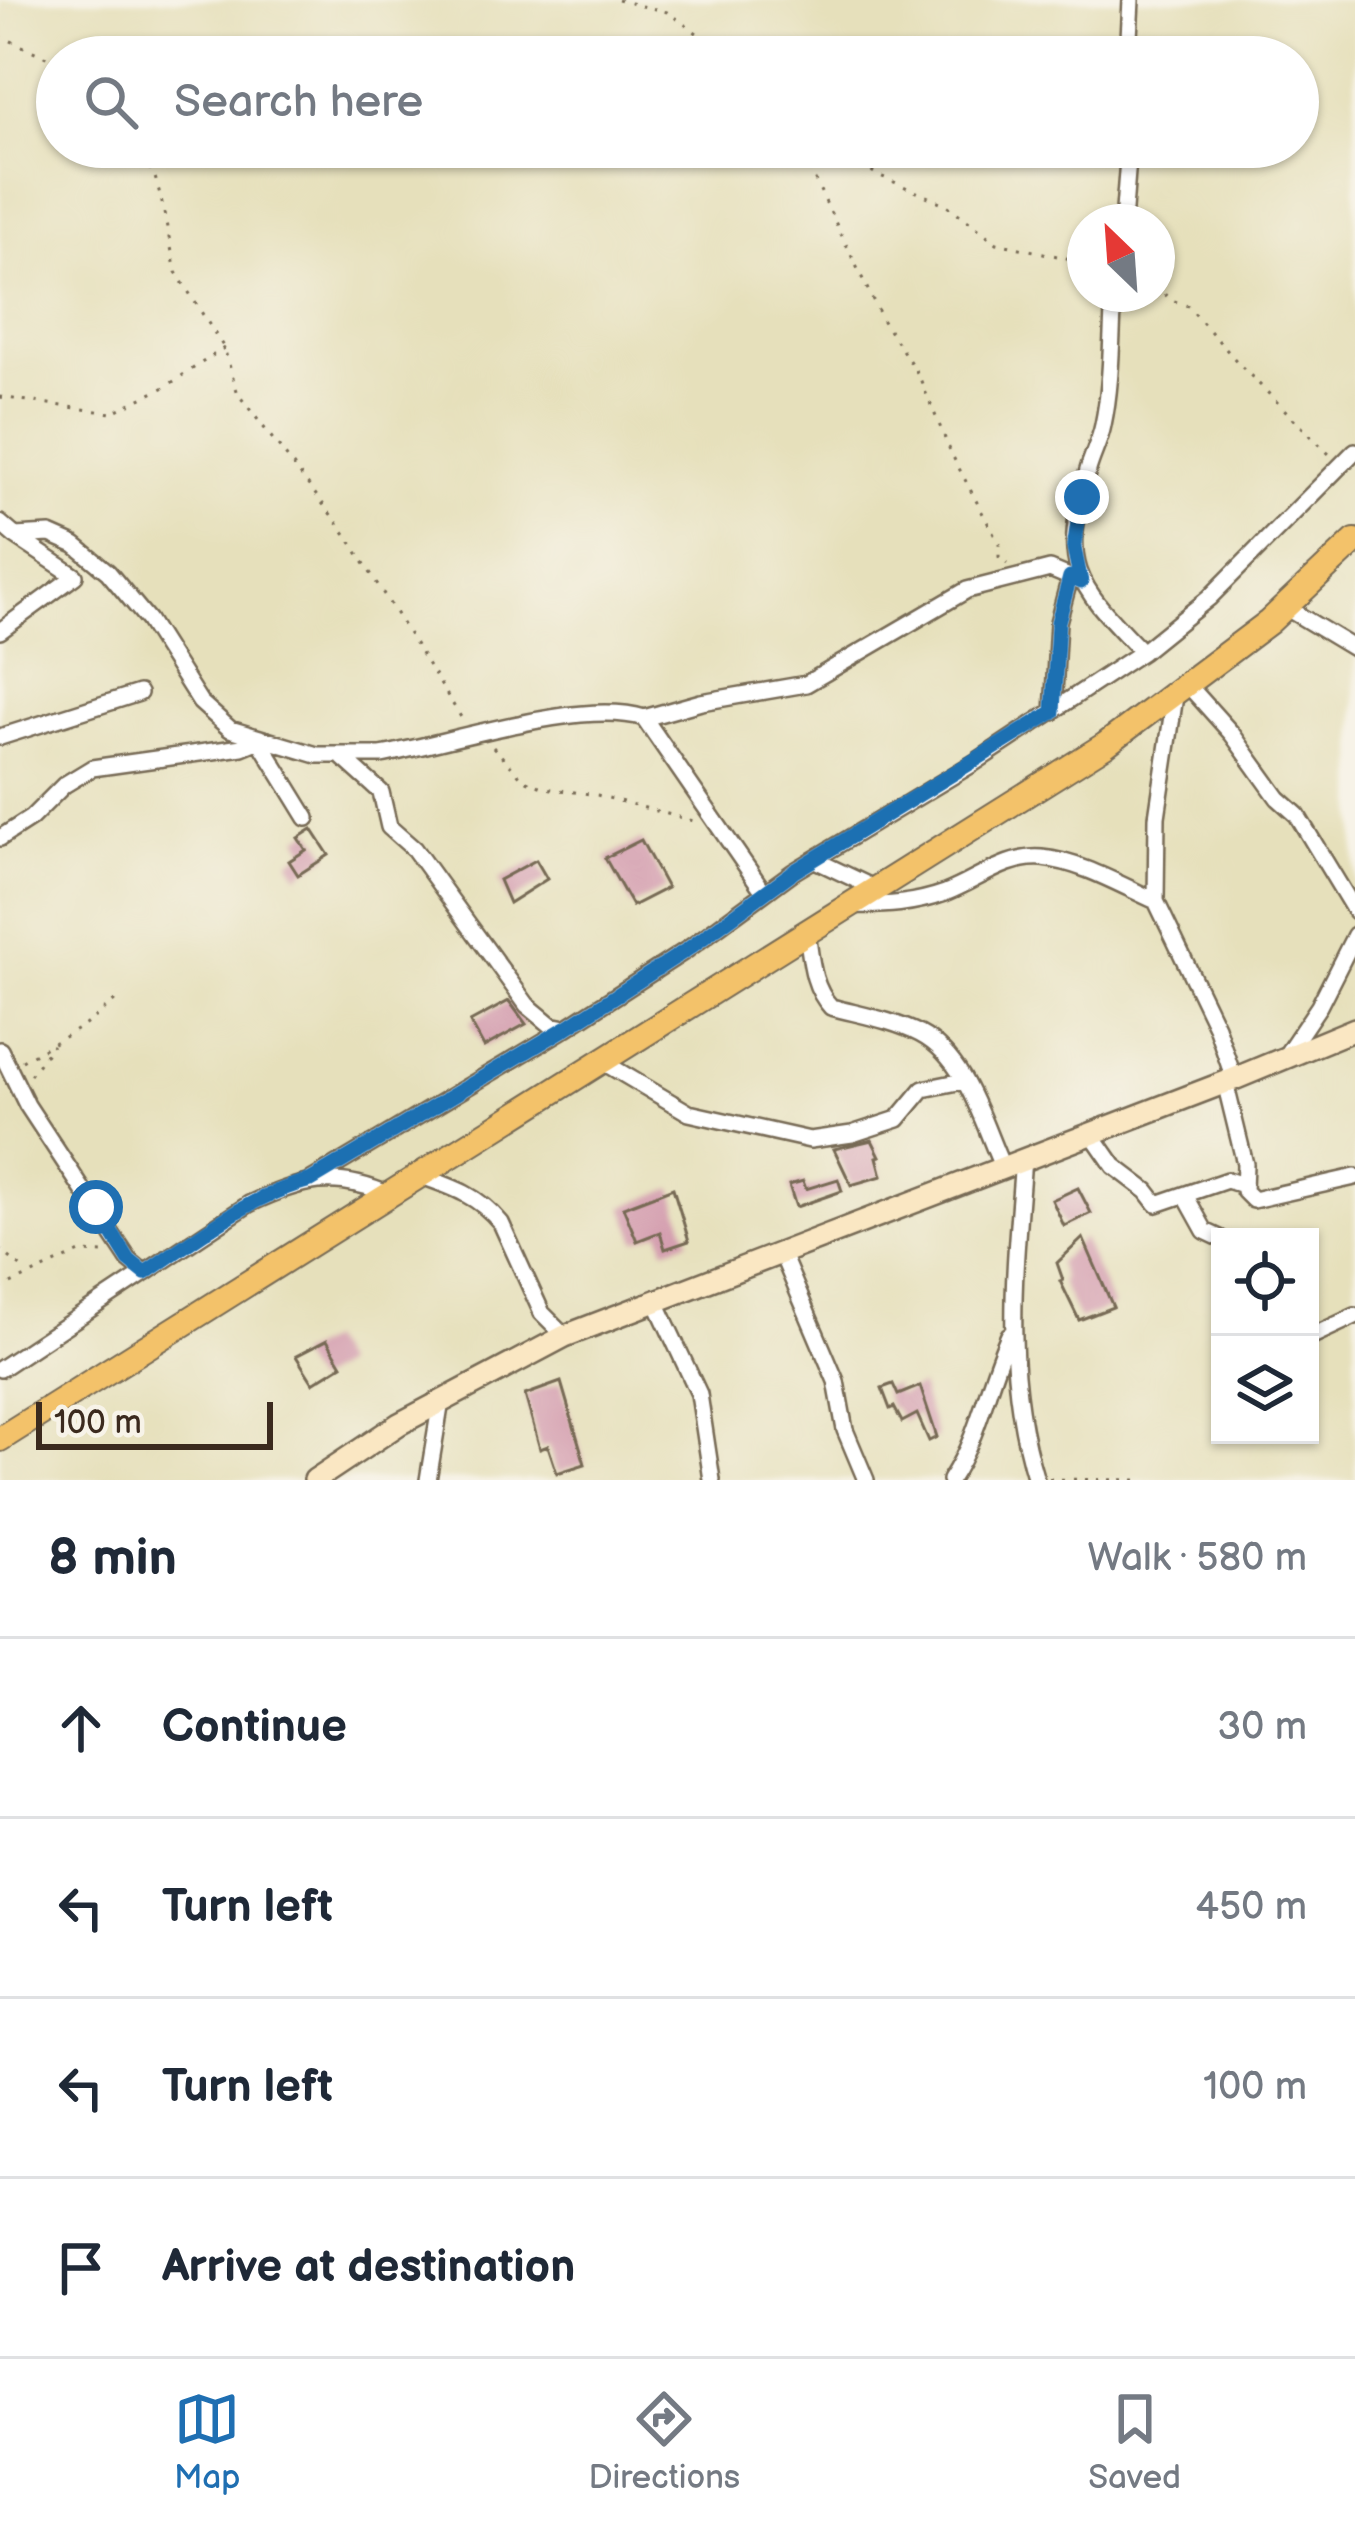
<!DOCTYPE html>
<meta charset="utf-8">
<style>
:root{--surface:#fff;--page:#f6f6f7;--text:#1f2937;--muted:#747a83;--line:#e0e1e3;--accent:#1f6fb2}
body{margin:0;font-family:"Balsamiq Sans",sans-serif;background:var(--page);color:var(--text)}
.controls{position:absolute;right:36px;bottom:36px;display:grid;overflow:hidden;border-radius:0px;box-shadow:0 3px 9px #0004}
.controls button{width:108px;height:108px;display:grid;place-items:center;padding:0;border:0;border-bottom:3px solid var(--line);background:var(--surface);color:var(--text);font:60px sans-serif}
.compass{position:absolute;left:1067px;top:204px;width:108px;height:108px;border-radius:50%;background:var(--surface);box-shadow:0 3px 9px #0004;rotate:335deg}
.scale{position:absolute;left:36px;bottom:30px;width:237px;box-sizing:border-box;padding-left:12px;border:6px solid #3b2a1e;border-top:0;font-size:33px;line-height:42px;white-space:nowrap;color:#3b2a1e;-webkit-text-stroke:9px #f7f3e8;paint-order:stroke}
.stop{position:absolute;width:36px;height:36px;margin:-27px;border:9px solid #1f6fb2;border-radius:50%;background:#fff}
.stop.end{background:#1f6fb2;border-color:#fff;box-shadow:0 3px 12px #0008}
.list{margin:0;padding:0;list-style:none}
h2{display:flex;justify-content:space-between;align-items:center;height:156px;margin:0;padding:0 48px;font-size:51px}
h2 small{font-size:39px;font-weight:400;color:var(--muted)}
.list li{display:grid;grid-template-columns:78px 1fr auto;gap:36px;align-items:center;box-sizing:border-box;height:180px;padding:0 48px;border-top:3px solid var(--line)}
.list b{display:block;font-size:45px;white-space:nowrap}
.list em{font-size:39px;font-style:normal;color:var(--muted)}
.icon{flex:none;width:66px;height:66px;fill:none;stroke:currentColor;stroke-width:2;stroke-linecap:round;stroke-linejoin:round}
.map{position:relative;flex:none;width:1355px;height:1480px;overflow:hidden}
.search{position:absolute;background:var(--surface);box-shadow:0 3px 9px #0004;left:36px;right:36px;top:36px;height:132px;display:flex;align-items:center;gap:30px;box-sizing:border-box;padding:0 42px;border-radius:66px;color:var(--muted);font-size:45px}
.sheet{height:876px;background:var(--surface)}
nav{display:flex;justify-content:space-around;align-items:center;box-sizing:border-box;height:168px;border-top:3px solid var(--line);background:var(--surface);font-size:33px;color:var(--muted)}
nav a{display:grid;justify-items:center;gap:6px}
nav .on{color:var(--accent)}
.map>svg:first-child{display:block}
</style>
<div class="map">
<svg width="1355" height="1480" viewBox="0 0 1355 1480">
<rect width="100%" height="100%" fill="#f7f3e8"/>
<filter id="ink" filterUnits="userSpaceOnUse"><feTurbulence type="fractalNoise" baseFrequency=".00833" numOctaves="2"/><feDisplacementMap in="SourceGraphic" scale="24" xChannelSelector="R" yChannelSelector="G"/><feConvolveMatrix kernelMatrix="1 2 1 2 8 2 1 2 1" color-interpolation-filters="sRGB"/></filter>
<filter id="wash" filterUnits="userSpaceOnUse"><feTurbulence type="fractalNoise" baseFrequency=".004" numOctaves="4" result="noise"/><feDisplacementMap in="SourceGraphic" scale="48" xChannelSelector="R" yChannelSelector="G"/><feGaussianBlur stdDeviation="2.7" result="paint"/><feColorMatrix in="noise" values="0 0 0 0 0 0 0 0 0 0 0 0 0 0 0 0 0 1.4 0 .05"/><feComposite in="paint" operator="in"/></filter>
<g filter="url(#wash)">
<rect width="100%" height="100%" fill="#e6e0bb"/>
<g id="blocks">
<!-- building -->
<path fill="#d197aa" d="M312,829L329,855L298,875L289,861L306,850L298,838Z
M641,840L667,888L632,906L605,858Z
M536,860L547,879L509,903L499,880Z
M509,1001L526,1024L484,1047L470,1022Z
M872,1140L880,1156L877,1157L882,1176L851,1185L834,1149Z
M838,1179L842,1191L796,1207L789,1185L803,1181L806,1189Z
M673,1188L689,1241L665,1249L660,1232L637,1241L623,1207Z
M1078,1188L1091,1213L1064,1226L1052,1200Z
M1083,1238L1113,1307L1079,1320L1060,1281L1063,1280L1057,1263Z
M327,1340L342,1365L313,1383L296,1356Z
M561,1382L585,1464L557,1473L548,1446L540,1449L525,1395Z
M893,1384L898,1395L920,1386L937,1437L929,1441L917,1414L902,1422L894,1407L890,1409L882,1388Z"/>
</g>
</g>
<g filter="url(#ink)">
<use href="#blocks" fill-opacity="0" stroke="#776a55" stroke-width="3"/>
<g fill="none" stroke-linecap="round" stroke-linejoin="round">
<defs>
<path id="street" d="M1128,57L1131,0
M1123,222L1129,147
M1114,294C1111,337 1112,383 1103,425C1100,441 1092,455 1088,470C1060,569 1075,582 1142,652
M0,523L15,536L50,534L75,545L108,572L148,620L200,702L230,729L317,755H381C448,743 583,698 644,718L764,892
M1285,607L1355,649
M0,631L75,576L15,536
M1189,686L1232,734L1278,798L1297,815L1355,911
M1175,696L1157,817L1156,901L1216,1026L1234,1079
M1053,712L1058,622L1070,577
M644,718L701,702L806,684L967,590L1050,569L1081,582
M0,737L139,693
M343,758L381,792L389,827L414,849L527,1005L551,1025L566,1028
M0,838L31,818L64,785L92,768L242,747L259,740L307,818
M815,860L876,889
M853,905C885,906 914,904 945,893C977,881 1007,855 1042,858C1082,862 1120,885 1156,901
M807,932C811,959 812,987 831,1007C861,1015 892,1020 920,1034C966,1058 982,1122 1002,1166
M0,1050L27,1105L129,1260L145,1273
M1286,1055L1319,1006L1355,935
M603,1062L689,1113L810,1140L852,1134L898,1119L923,1089L963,1081
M1225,1082L1245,1164L1244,1191L1253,1200L1355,1177
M1091,1133L1114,1166L1147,1191L1157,1204L1227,1180L1243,1185
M1023,1158C1015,1269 1002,1371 1036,1480
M421,1176C453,1187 479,1196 501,1223L542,1313L565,1336
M311,1180L566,1028L688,949L793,872L974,763L1142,652L1209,598L1355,451
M1185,1195L1205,1231L1220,1238
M781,1252L836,1381L845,1430L866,1480
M656,1302L699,1394L712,1480
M1310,1337L1355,1316
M0,1369L249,1204C302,1179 335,1171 390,1195
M428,1480L441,1401
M950,1480C980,1435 987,1383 1009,1335"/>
<path id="secondary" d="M315,1480L399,1424L565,1336L1234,1079L1355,1029"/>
<path id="primary" d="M0,1439L1105,745L1269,622L1355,541"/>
</defs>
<!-- street casing -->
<use href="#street" stroke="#776a55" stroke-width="20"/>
<!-- secondary casing -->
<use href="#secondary" stroke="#776a55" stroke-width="26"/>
<!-- primary casing -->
<use href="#primary" stroke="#776a55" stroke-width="28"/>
<!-- path -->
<path stroke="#776a55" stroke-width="3" stroke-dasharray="3 9" stroke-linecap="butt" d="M618,0L667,12L731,57
M0,36L57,62
M137,147L155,177L161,198L176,272L224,348L238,394L346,534L464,722
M799,147L883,321L918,374L952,455L999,544V557L1007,564
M830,147L878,175L947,205L997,243L1085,262
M1157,285L1169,299L1188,306L1240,365L1331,456
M0,397L111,413L165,387L224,348
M493,747L524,780L545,788L597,795L697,822
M22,1061L85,1025L116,1000
M30,1075L53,1045
M0,1249L25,1271
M0,1289L80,1252L104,1253
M1049,1479L1138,1480"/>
<!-- street -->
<use href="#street" stroke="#fff" stroke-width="15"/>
<!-- secondary -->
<use href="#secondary" stroke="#fae7c3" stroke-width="21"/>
<!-- primary -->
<use href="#primary" stroke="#f3c26a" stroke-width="24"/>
</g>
</g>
<g fill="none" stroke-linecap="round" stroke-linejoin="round" filter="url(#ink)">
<!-- route -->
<path stroke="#1f6fb2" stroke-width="15" d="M96,1207L129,1260L145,1273C197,1238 250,1195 311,1180L566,1028L688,949L793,872L1053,712L1058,622L1070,577L1081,582L1074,548L1082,497"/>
</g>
</svg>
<div class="controls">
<button><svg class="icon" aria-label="locate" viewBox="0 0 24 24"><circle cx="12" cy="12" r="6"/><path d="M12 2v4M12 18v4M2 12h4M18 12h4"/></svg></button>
<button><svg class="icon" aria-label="layers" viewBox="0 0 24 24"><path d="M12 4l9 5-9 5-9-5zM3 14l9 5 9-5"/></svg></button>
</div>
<svg class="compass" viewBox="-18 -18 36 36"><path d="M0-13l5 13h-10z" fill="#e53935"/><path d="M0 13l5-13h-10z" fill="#747a83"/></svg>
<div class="scale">100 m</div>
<div class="stop" style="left:96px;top:1207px"></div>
<div class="stop end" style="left:1082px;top:497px"></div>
<div class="search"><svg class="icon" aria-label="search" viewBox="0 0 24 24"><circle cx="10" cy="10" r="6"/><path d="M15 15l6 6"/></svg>Search here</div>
</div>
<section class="sheet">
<h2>8 min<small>Walk · 580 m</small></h2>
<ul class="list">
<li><svg class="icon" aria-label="ahead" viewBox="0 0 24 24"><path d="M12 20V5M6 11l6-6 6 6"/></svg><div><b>Continue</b></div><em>30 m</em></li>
<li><svg class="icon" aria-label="left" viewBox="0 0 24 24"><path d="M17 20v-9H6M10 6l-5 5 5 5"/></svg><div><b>Turn left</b></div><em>450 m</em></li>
<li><svg class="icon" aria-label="left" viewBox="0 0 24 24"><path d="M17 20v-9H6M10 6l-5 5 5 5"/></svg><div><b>Turn left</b></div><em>100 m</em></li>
<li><svg class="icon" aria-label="arrive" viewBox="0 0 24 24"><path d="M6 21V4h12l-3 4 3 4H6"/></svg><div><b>Arrive at destination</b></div></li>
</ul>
</section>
<nav>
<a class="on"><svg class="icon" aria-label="map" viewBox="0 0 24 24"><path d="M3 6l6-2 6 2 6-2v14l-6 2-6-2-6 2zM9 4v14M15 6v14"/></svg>Map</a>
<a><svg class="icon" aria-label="directions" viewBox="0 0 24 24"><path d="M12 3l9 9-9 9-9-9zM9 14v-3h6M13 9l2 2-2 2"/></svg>Directions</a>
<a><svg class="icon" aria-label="saved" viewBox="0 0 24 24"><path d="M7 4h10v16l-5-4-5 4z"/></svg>Saved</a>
</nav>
